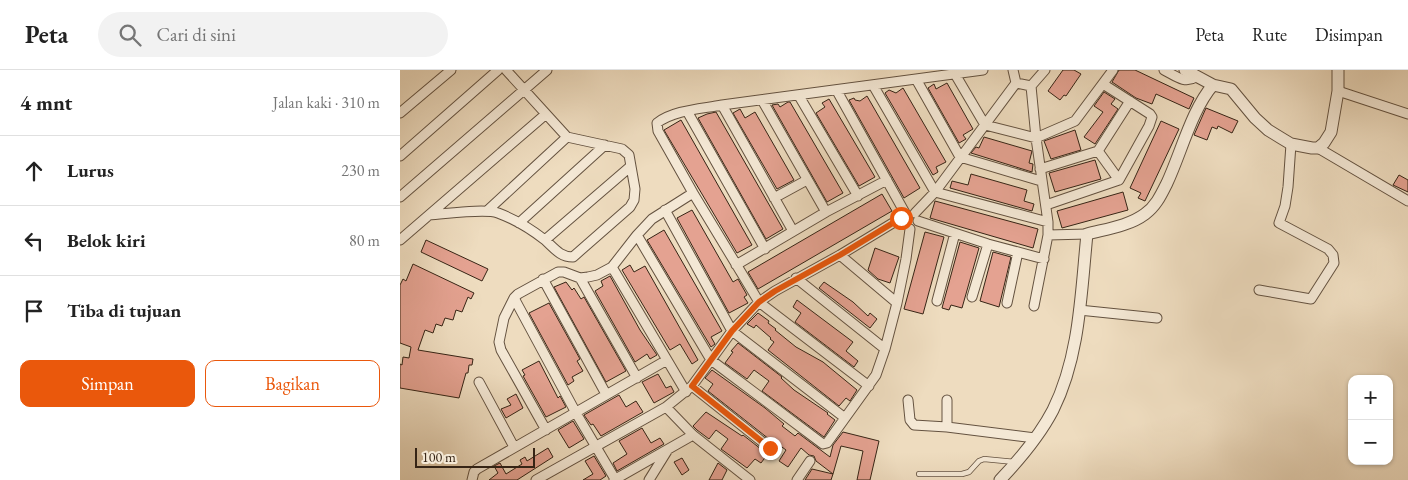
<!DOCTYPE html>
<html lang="id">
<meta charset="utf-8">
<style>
:root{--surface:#fff;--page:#f2f2f2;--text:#222;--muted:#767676;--line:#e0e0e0;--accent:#ea580c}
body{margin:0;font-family:"EB Garamond",serif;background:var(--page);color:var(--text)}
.controls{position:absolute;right:15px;bottom:15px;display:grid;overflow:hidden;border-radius:10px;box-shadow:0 1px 4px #0004}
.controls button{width:45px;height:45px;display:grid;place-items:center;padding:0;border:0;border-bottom:1px solid var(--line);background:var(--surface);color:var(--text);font:25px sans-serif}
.scale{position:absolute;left:15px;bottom:12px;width:120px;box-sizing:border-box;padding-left:5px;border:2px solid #362415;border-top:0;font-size:14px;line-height:18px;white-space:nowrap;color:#362415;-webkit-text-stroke:4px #f4e8d5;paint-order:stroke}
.stop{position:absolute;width:15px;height:15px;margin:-11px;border:4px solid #ea580c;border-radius:50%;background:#fff}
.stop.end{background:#ea580c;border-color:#fff;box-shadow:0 1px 5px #0008}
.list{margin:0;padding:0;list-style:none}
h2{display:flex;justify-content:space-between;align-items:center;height:65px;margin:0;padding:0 20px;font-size:21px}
h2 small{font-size:16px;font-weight:400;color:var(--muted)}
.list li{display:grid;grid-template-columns:32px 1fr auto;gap:15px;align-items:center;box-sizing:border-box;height:70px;padding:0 20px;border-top:1px solid var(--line)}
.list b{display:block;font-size:19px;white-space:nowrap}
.list em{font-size:16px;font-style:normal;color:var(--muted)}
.actions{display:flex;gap:10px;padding:15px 20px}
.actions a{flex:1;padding:11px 0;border:1px solid var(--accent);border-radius:10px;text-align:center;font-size:18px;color:var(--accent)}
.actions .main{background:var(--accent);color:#fff}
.icon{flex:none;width:28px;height:28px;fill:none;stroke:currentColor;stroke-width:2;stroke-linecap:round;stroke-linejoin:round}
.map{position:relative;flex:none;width:1008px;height:410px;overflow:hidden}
header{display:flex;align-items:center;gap:30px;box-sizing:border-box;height:70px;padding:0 25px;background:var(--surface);border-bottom:1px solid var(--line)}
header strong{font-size:24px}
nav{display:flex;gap:28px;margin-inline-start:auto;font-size:18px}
.search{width:350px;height:45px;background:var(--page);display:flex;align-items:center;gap:12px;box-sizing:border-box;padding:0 18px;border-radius:28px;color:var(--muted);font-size:19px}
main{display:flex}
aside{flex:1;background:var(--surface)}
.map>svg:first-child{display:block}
</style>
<header>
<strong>Peta</strong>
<div class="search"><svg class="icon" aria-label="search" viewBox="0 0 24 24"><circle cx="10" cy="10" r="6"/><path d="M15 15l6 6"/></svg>Cari di sini</div>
<nav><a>Peta</a><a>Rute</a><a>Disimpan</a></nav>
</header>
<main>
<aside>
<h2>4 mnt<small>Jalan kaki · 310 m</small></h2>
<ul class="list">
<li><svg class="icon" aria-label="ahead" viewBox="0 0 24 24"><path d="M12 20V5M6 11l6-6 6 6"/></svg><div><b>Lurus</b></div><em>230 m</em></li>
<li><svg class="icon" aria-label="left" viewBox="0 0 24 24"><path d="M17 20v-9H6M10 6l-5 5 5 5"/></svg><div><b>Belok kiri</b></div><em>80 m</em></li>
<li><svg class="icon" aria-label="arrive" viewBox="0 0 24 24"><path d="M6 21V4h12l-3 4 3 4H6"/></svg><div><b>Tiba di tujuan</b></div></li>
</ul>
<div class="actions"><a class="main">Simpan</a><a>Bagikan</a></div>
</aside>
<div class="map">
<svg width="1008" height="410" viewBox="0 0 1008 410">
<rect width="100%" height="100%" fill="#eedcbf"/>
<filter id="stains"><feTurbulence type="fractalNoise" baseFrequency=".004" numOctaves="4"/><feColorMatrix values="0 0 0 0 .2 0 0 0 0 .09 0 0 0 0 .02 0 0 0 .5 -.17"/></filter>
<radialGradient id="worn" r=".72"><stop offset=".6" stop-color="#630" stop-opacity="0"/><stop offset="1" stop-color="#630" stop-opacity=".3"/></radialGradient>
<!-- building -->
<path fill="#e4a291" stroke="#362415" d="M663,0H674L681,4L666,26L664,25L660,30L648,21Z
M719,0H735L794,28L789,39L756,24L752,34L736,28L712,12Z
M547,13L573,59L563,65L566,69L559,73L528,18L534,14L536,19Z
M503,18L546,92L536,97L538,102L533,105L485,23L489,20L496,23Z
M704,22L715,29L711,34L718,39L695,74L684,67L703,42L694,36Z
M467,26L520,118L504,128L449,30L454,28L455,30L460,31Z
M429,29L475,107L459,116L416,43L425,37L422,33Z
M388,32H390L443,123L427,132L372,35L378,34L380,37Z
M806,38L838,51L832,63L818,56L817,59L812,57L807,70L794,65Z
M340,39L345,48L355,42L394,110L377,119L333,43Z
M316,42L383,159L366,169L298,48L307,44Z
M281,50L352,175L337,183L264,60Z
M761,51L779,59L745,131L738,128L741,123L730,118Z
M675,60L681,80L651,89L644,71Z
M584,67L632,81L629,93L633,94L632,102L571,83L576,77L579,78Z
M695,90L701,109L655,122L649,103Z
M571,104L627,120L624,131L634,134L632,141L550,118L552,111L568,115Z
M999,105L1008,110V122L993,115Z
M723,122L728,140L662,158L657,141Z
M482,124L492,141L358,219L348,202Z
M535,131L638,159L633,178L530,148Z
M292,140L333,212L338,209L347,225L344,227L348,233L329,243L277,148Z
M264,160L322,261L311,267L315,274L311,277L247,170Z
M525,162L544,167L523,244L504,239Z
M26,170L88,199L82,211L21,182Z
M560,172L579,178L562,238L551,235L549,240L542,238Z
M475,178L499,187L490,213L478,209L468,200Z
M593,182L611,187L599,237L580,231Z
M13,194L74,223L71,229L68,227L62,242L56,240L53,250L45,248L42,256L36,254L33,263L25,260L18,280L73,289L72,295H69L68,303H66L59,328L0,318V294L2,295L3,287L9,288L11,277L0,273V215L3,209L6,211Z
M230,195L234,202L245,196L298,290L292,294L280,274L270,280L222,200Z
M210,206L240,260L257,285L250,289L247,284L235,292L195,221L203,216L201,211Z
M166,212L172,220L174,218L181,229L184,227L226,301L206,312L154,217Z
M424,212L453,232L468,246L470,243L477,249L470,258L419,218Z
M397,230L453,272L446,281L458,291L454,297L395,252L401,243L393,237Z
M149,233L180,289L177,291L183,301L172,307L174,311L168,315L129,243Z
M358,243L369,251L368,253L376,259L375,260L396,277L423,292L457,320L450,331L446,328L439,336L368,280L374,272L370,269L371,268L356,255L354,258L347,254Z
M338,273L382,307L381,308L394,320L428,343L427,344L435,350L424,367L362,321L369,311L354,300L347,309L325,293L333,282L331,281Z
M139,291L158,328L160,326L166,337L146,347L123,306L125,305L122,300Z
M312,300L365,338L384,354L382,356L395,366L398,363L430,387L433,375L443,362L479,371L470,410H457L463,381L441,376L433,404L416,391L414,386L409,385L401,378L388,397L379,391L386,380L375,372L374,373L308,321L313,314L305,308Z
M258,304L266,318L271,316L274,322L254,333L242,312Z
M116,324L123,338L106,348L101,339L111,335L107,329Z
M219,325L226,337L236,331L243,342L201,366L193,354L191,355L184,345Z
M306,342L342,366L343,365L366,383L367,385L361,393L355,389L347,398L321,379L328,369L316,360L309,369L297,360L293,356Z
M173,351L184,369L169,378L158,360Z
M242,358L251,373L260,368L264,374L217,401L213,393L227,384L219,371Z
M148,378L153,387L117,410H89L98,403L94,396L100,393L106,404L122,394L120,390L125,387L127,391Z
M194,386L206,406L200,410H183L193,404L185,391Z
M282,388L289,400L282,405L274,392Z
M318,393L327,400L322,410H309Z
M412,399L433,404L431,410H405Z"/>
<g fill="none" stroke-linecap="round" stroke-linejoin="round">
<defs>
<path id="service" d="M519,404H562L569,402L579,391L584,389L615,392"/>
<path id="minor" d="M613,0L616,13L631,16L645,0
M764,0C776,6 784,14 796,7
M555,4L585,55L636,68L675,51L713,0
M516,9L560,87L641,111
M473,15L535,122L648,152
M631,16L636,68L648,152V165L634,236
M437,21L505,143
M938,21L1008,44
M399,26L458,126
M362,30L426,142
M322,35L393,161
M287,41L365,179
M0,43L51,0
M918,78L1008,131
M698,81L719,110
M0,86L98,0
M640,99L698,81L730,31
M0,127L147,0
M374,128L407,110
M646,135L719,110L749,56L752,47L750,44L703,14
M88,140L167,67L106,0
M265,140L332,261L445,348
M515,143L535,122L616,13
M29,145C46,144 85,138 98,143C114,149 131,159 145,170C154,178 160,187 173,187L230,137L234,130L235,119L229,85L222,79L167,67
M518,151L588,174L644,189
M119,153L205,75
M237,165L311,290L423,374L427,373L476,305L485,279L497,233L506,189L510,159
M648,165L687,164
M0,170L146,44
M145,170L231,96
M440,185L497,233
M336,195L426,142L487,110
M212,197L286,322
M180,208L237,308
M396,208L485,279
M143,209L206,324
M859,220L911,229L934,193L933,185L928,179L879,153L885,136L888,117L891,74
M572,227L588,174
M114,228L176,343L215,409
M537,231L555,163
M607,233L618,182
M679,240L757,248
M79,312L114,377
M292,316L370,378
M469,316L359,232L293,123L258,61L257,53C274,40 301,39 322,35L583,0
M508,330L510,350L514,355L547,357L635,368
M266,337L293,365L350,410
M547,357V330
M146,360L101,280L99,272L104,248L114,228L118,224L158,202H164L180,208L188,207L197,205L212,197L237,165L252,149L293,123
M72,410L74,402L77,399L267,290
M136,410L266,337L292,316L332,261L359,232L375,221L440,185L501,148
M214,410L293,365
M249,410L267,381
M397,410L410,391"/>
<path id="tertiary" d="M785,0L813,15L831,19L855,48L868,60L881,68L891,74L912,78H918L924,73L931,62L938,21V0
M600,410C620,389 640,365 653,340C680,286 681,222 687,164C706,159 729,156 745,144C756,136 761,125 767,113C781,83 792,39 813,15"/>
</defs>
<!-- service casing -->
<use href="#service" stroke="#645240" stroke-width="6"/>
<!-- minor casing -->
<use href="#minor" stroke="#645240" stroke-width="11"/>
<!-- tertiary casing -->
<use href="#tertiary" stroke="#645240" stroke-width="13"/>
<!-- service -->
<use href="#service" stroke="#f4e8d5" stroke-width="4.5"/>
<!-- minor -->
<use href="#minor" stroke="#f4e8d5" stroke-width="9"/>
<!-- tertiary -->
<use href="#tertiary" stroke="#f4e8d5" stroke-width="11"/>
</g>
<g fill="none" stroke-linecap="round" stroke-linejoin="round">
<!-- route -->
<path stroke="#ea580c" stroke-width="6" d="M370,378L292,316L332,261L359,232L375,221L440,185L501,148"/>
</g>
<rect width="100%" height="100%" filter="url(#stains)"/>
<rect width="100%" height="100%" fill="url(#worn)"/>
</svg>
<div class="controls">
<button>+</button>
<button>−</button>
</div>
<div class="scale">100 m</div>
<div class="stop" style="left:501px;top:148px"></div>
<div class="stop end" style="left:370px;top:378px"></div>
</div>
</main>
